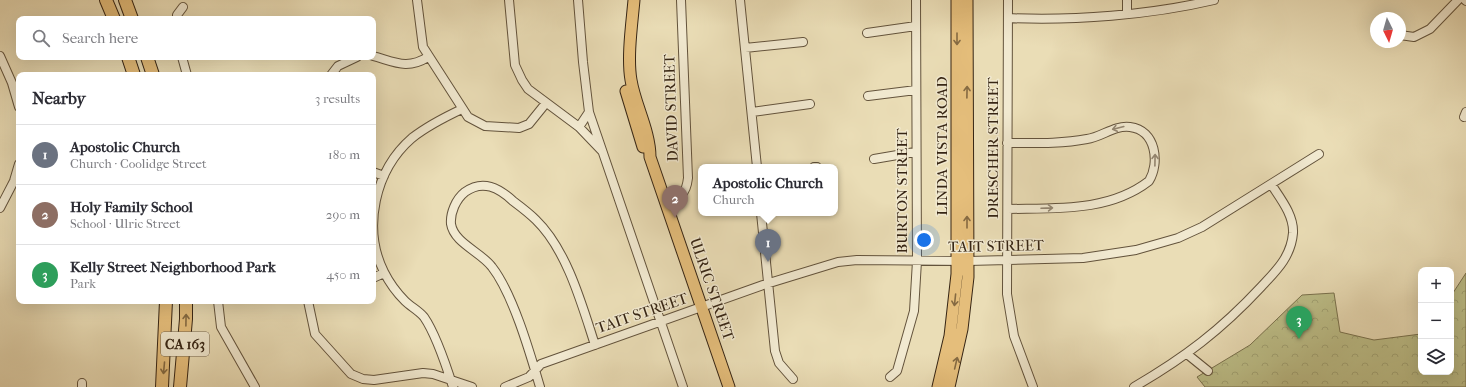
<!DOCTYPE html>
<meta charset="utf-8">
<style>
:root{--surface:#fff;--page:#f7f7f7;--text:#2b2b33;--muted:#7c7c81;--line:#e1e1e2;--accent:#8f2418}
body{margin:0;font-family:"IM FELL French Canon",serif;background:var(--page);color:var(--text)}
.controls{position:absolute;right:12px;bottom:12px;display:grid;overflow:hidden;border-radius:8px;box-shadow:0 4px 16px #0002}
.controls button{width:36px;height:36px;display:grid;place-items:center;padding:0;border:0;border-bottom:1px solid var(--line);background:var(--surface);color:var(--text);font:20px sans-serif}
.compass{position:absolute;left:1370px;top:12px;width:36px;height:36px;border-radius:50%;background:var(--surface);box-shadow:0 4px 16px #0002;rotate:175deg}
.you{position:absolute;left:924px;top:240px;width:14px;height:14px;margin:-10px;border:3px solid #fff;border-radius:50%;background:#1a73e8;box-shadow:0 0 0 6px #1a73e833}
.badge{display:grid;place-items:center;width:26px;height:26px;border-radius:50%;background:var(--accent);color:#fff;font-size:13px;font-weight:700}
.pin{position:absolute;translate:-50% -33px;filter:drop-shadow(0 1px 2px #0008)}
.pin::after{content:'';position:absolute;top:21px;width:14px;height:12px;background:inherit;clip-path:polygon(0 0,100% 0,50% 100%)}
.popup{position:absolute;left:698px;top:164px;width:140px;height:52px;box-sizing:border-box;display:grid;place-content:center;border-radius:8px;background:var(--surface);filter:drop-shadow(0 1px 3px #0005);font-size:13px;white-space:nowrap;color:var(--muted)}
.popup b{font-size:15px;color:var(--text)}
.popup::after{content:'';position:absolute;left:50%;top:100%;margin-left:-8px;border:8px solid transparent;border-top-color:var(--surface)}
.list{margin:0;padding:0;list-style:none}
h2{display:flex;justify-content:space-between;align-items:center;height:52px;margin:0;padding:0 16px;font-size:17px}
h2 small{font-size:13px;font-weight:400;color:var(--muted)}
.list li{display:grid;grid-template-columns:26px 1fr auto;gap:12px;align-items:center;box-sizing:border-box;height:60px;padding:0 16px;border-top:1px solid var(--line)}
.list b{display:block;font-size:15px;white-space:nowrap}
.list p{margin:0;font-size:13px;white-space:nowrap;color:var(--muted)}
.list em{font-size:13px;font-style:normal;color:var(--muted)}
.icon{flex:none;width:22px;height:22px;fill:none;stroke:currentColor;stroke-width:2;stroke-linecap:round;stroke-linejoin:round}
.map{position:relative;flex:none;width:1466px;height:387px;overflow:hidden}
.search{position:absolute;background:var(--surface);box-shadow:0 4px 16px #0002;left:16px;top:16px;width:360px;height:44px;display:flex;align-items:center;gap:10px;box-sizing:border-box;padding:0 14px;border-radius:8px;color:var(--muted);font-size:15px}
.panel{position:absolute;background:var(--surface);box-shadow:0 4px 16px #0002;left:16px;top:72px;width:360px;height:232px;border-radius:8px}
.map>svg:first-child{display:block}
</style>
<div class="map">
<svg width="1466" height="387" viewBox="0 0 1466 387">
<defs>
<pattern id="park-crowns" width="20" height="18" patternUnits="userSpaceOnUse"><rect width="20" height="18" fill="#bdbf89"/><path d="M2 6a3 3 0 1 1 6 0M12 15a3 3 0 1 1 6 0" fill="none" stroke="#a3a475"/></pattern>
</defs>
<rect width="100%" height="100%" fill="#eaddb6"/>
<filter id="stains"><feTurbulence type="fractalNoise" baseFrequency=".005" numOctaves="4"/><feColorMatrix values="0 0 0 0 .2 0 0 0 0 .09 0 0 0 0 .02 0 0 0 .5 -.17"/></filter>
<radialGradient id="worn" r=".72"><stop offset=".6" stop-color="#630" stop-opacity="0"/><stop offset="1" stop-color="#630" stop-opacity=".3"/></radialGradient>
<!-- park -->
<path fill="url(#park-crowns)" stroke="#7a724e" d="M1466,273V387H1205L1197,377L1250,345L1302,295L1334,293L1340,332L1374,340L1421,334V372H1451V296Z"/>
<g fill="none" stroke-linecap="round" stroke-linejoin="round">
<defs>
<path id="minor" d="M417,0L423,47L468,117L485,126L519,128L529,124L546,103
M509,0L515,65L522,80L528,89L579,127L602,151
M578,0L583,62L589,112L579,127
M740,0L757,167
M1008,0L1007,294L1014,336L1033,387
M1465,0L1466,1
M1127,14V0
M1008,18C1073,21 1150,15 1214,0
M177,19V15L183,7
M867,33L916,26
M1400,35L1414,37L1430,29L1458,0
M745,48L803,42
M0,56L12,83L19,107
M373,56C395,62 407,70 428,57
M182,57L187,75
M331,75L338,66L357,57
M868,96L916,90
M589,112L683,387
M752,112L810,104
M1464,117L1466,112
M1007,143C1033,143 1061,144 1087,139C1102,137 1114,125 1130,127C1156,130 1160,163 1149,181C1109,212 1056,208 1008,209
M874,159L915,152
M814,167H817
M373,172L384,176
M665,200C681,197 686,195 688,178L681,0
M0,208L14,181L19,164
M761,213L775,351L779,363L793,379
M373,278L384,273
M218,301L221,327L255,387
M308,301L315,334L351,374L363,379L374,380L423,373L433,374L472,387
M1187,354L1208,371
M890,377L897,371L914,311L917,261L916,0
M82,383V387
M453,387C447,368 435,333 424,317C418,310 411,307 405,301C397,293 389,282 384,272C362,228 375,170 412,138C426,127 445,117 462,109
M505,387L529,377L541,364L763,285L838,262L857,260L968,261L1083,258L1136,250L1178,238L1202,227L1319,154
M540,387C530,353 513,294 492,267C481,252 454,243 451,224C450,213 456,199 465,192C483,179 499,188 513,201C521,207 529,213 536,220C567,250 582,305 595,345
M1134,387C1184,358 1221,330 1261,287C1276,271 1291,257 1293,233C1294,215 1280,198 1271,184"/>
<path id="major" d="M634,0C632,23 627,57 631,80C635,105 650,131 650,157L729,387
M626,91L643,147
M938,387L950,336L957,274V0
M949,387L962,329L968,277L967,0"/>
<path id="highway" d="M106,0L114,19
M125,0L132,19
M128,57L134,75
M147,57L153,75
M162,387L166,301
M180,387L186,319V301"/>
</defs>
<!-- minor casing -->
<use href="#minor" stroke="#63533c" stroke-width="10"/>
<!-- major casing -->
<use href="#major" stroke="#362514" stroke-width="13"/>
<!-- highway casing -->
<use href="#highway" stroke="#362514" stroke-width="14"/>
<!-- minor -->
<use href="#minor" stroke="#f1e9d0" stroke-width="8"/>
<!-- major -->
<use href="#major" stroke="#e5be7b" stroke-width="11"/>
<!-- highway -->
<use href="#highway" stroke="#e5be7b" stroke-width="12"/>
</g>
<!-- one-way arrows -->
<defs><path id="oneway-shaft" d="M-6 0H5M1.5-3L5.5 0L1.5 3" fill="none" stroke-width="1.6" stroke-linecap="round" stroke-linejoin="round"/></defs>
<g stroke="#856a42">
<use href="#oneway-shaft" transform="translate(957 39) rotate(90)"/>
<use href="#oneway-shaft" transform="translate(967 92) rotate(-89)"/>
<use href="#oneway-shaft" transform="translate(967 222) rotate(-90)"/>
<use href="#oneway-shaft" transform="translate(955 300) rotate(96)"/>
<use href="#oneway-shaft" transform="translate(186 320) rotate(-89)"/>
<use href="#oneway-shaft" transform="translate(956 363) rotate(-77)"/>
<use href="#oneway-shaft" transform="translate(164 368) rotate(95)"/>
</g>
<g stroke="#948772">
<use href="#oneway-shaft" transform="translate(1118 128) rotate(166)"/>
<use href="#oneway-shaft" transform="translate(1155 160) rotate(-89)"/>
<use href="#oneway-shaft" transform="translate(1047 208) rotate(-2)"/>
</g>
<g text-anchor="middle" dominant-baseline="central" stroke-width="3" stroke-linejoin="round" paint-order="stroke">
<!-- shield labels -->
<rect fill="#f1e9d0" stroke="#6e604c" stroke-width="1" x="161" y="332" width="48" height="24" rx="3"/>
<g font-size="14" font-weight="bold" fill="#362514">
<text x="185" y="344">CA 163</text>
</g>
<!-- street labels -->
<g font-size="15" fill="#362514" stroke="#f1e9d0">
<text transform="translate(671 108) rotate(-92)">DAVID STREET</text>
<text transform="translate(942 146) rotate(-90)">LINDA VISTA ROAD</text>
<text transform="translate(993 148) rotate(-90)">DRESCHER STREET</text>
<text transform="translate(902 191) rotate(-90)">BURTON STREET</text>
<text transform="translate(996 246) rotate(-1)">TAIT STREET</text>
<text transform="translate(712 289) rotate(71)">ULRIC STREET</text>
<text transform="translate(642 313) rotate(-19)">TAIT STREET</text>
</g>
</g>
<rect width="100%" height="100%" filter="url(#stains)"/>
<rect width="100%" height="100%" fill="url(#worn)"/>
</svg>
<div class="controls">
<button>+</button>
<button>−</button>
<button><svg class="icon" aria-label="layers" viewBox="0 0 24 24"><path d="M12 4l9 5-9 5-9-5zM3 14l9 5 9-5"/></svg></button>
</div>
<svg class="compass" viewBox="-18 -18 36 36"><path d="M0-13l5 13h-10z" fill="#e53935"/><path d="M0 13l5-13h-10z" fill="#7c7c81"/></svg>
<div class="you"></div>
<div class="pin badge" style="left:768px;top:262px;background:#6b7280">1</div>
<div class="popup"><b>Apostolic Church</b>Church</div>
<div class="pin badge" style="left:675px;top:218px;background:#8d6e63">2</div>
<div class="pin badge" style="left:1299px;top:339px;background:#2e9e5b">3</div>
<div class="search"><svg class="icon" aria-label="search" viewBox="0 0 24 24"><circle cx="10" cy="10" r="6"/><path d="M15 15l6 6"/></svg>Search here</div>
<section class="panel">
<h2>Nearby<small>3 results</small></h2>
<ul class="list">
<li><span class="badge" style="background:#6b7280">1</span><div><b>Apostolic Church</b><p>Church · Coolidge Street</p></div><em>180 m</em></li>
<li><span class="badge" style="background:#8d6e63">2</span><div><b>Holy Family School</b><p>School · Ulric Street</p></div><em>290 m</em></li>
<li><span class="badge" style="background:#2e9e5b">3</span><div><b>Kelly Street Neighborhood Park</b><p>Park</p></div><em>450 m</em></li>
</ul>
</section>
</div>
